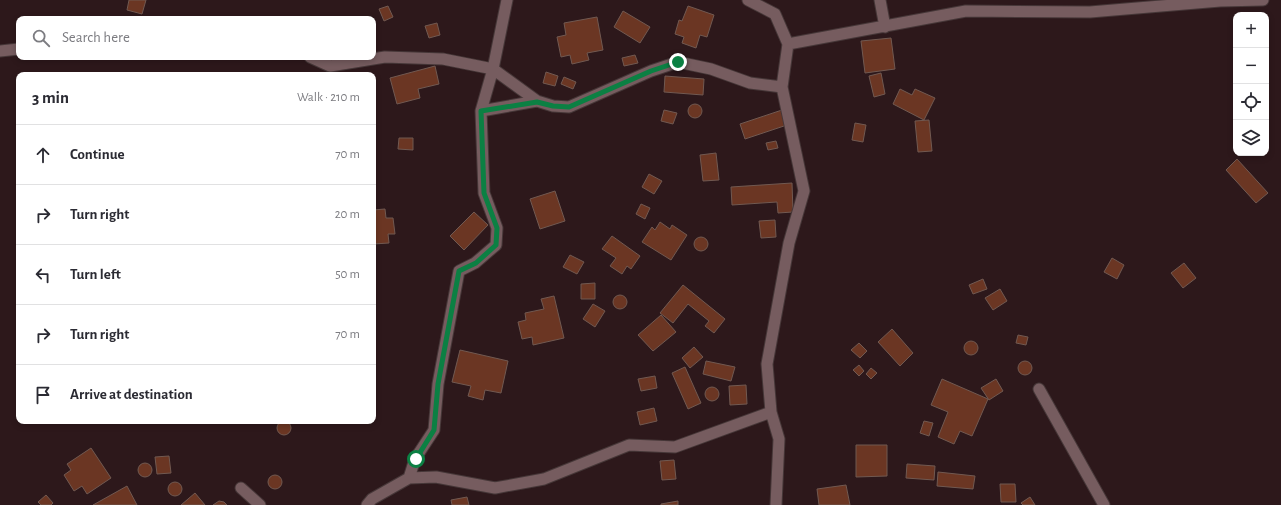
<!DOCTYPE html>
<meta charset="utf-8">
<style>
:root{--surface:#fff;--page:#f7f7f7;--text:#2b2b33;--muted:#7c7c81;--line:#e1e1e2}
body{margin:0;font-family:"Alegreya Sans",sans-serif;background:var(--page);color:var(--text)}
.controls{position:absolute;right:12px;top:12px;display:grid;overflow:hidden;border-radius:8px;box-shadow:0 2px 6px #0003}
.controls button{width:36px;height:36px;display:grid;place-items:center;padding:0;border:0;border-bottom:1px solid var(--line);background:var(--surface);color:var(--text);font:20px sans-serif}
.stop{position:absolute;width:12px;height:12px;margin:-9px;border:3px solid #0b8043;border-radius:50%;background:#fff}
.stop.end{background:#0b8043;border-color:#fff;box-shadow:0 1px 4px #0008}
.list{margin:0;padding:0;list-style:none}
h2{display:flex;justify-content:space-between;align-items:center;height:52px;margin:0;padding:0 16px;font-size:17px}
h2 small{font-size:13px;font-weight:400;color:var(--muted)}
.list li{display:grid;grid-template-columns:26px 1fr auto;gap:12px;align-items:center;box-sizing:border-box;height:60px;padding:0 16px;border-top:1px solid var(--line)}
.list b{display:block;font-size:15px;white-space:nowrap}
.list em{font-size:13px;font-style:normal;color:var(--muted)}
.icon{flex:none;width:22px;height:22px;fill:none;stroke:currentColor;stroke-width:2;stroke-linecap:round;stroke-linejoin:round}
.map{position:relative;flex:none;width:1281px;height:505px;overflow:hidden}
.search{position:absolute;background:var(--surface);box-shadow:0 2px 6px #0003;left:16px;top:16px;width:360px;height:44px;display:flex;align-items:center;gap:10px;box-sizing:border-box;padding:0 14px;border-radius:8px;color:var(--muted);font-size:15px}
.panel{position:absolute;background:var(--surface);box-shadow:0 2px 6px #0003;left:16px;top:72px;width:360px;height:352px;border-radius:8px}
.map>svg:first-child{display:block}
</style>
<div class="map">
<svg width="1281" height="505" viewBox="0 0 1281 505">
<rect width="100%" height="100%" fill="#2d181b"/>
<!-- building -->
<path fill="#6b3623" stroke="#715951" d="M129,0H146L142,14L127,10Z
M388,6L393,17L384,21L379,9Z
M688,6L714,15L707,37L700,35L696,48L682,43L684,37L675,34L679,20L682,21Z
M623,11L650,27L640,43L614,27Z
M597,17L603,50L587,53L589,60L572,64L570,55L561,57L557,37L566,35L564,23Z
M437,23L440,35L429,38L425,26Z
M891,38L895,69L865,73L861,41Z
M635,55L638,63L624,66L622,58Z
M435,66L439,84L418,89L420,98L397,104L390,78Z
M546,72L558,76L555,86L543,83Z
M881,73L885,94L874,97L869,76Z
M665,76L704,79L703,95L664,92Z
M564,77L576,82L573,89L561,84Z
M900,89L912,95L915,89L935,98L924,120L893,104Z
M688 111a7 7 0 1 1 14 0a7 7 0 1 1-14 0Z
M664,110L677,113L673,124L661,121Z
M782,110L787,125L745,139L740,124Z
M929,120L932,151L918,152L915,121Z
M855,123L866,125L863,142L852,140Z
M399,138H413V150L398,149Z
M776,141L778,148L768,150L766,143Z
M716,153L719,180L703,181L700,155Z
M1237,159L1268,193L1256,203L1226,170Z
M649,174L662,181L654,194L642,187Z
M792,183L793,212L778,213L777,202L732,205L731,187Z
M555,191L565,221L540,229L530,199Z
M641,204L650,208L645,219L636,214Z
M385,209L386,218H393L395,234H388L389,243L373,244V210Z
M474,212L488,225L464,250L450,236Z
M775,220L776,237L761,238L759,221Z
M660,222L670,229L672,225L687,235L671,260L642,242L652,227L655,230Z
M612,236L640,256L631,269L627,266L622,274L610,266L616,258L602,249Z
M694 244a7 7 0 1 1 14 0a7 7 0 1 1-14 0Z
M570,255L584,262L577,274L563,267Z
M1112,258L1124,265L1117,279L1104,272Z
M1184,263L1196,278L1183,288L1171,273Z
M983,279L987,289L973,294L969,285Z
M595,283V299H581V284Z
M683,285L725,319L714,333L705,326L709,321L688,304L673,323L660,313Z
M1000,289L1007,301L993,310L985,298Z
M613 302a7 7 0 1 1 14 0a7 7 0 1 1-14 0Z
M554,296L564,338L533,345L532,337L522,339L518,322L526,320L525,313L544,309L541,299Z
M593,304L605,311L595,327L583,319Z
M661,315L676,332L653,351L638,335Z
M892,329L913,353L900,366L878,342Z
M1018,335L1028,337L1026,345L1016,343Z
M964 348a7 7 0 1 1 14 0a7 7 0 1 1-14 0Z
M859,343L867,351L860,358L851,350Z
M694,347L703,357L690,368L682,358Z
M460,350L508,361L501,393L485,390L483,400L468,396L471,386L452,382Z
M1018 368a7 7 0 1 1 14 0a7 7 0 1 1-14 0Z
M706,361L735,367L731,381L703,374Z
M859,365L864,371L859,376L853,370Z
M685,367L701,403L688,409L672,373Z
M871,368L877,373L871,379L866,374Z
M655,376L657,388L641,391L638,379Z
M942,379L988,399L972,436L960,431L954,444L938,437L948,412L931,405Z
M996,379L1003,391L989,400L981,388Z
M746,385L747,404L730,405L729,386Z
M705 394a7 7 0 1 1 14 0a7 7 0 1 1-14 0Z
M654,408L657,421L640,425L637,412Z
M277 428a7 7 0 1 1 14 0a7 7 0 1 1-14 0Z
M924,421L933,423L929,436L920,433Z
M856,445H887V476L856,477Z
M91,448L111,478L87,494L82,486L74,491L64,475L71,470L67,464Z
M169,456L171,473L157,474L155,457Z
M674,460L676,479L662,480L660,461Z
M138 470a7 7 0 1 1 14 0a7 7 0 1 1-14 0Z
M907,464L935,466L934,480L906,478Z
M938,472L975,476L973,489L937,486Z
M268 482a7 7 0 1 1 14 0a7 7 0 1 1-14 0Z
M168 489a7 7 0 1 1 14 0a7 7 0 1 1-14 0Z
M1000,484H1015L1016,502H1001Z
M846,485L850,505H819L817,489Z
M127,486L137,505H93Z
M195,493L205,505H181Z
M46,495L53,503L51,505H41L38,502Z
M467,497L469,505H452L451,500Z
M1030,497L1035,505H1023L1021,503Z
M219,501L224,502L227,505H213Z
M678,501V505H661V504Z"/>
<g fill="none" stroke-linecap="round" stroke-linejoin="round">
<defs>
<path id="minor" d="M507,0L493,69L537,101L553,106L569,107L651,71L678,62L711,69L750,83L782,87L788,44L966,11L1090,12L1220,1L1263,0
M748,0L775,14L788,44
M880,0L885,27
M0,51L19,49
M310,57L330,66L385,57L443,59L493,69L481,111
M1039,389L1104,505
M409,478L415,459L434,430L438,384L459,271L475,263L496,245L497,228L484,193L481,111L537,101
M241,488L260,505
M367,505L372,499L409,478L436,477L495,488L544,479L629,445L675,447L771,412
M776,505L779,439L771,412L767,364L789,243L804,191L782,87"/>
</defs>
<!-- minor casing -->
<use href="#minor" stroke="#463738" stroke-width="13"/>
<!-- minor -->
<use href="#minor" stroke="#765c5f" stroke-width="11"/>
</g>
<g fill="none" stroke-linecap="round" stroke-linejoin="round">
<!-- route -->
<path stroke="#0b8043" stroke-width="5" d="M416,459L434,430L438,384L459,271L476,263L496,245L497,228L484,193L481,111L537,102L553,106L569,107L651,71L678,62"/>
</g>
</svg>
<div class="controls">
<button>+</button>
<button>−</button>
<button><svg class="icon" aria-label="locate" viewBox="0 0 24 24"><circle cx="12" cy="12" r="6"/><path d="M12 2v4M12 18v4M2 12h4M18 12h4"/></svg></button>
<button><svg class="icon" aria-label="layers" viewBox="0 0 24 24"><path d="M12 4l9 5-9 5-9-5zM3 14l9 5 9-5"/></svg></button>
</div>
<div class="stop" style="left:416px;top:459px"></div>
<div class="stop end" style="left:678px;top:62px"></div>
<div class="search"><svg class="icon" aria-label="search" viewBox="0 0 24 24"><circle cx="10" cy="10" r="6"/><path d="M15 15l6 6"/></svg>Search here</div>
<section class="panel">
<h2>3 min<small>Walk · 210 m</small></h2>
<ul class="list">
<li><svg class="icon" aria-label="ahead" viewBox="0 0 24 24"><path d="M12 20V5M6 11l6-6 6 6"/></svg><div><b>Continue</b></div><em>70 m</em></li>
<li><svg class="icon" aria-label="right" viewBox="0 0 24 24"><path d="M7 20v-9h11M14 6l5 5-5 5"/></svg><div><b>Turn right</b></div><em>20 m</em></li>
<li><svg class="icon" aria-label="left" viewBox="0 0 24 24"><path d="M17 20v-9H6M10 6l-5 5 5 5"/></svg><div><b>Turn left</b></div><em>50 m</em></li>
<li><svg class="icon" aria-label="right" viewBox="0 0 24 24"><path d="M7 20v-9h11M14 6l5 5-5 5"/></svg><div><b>Turn right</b></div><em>70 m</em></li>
<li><svg class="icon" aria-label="arrive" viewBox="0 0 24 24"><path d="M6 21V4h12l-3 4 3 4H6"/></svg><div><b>Arrive at destination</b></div></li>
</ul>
</section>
</div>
